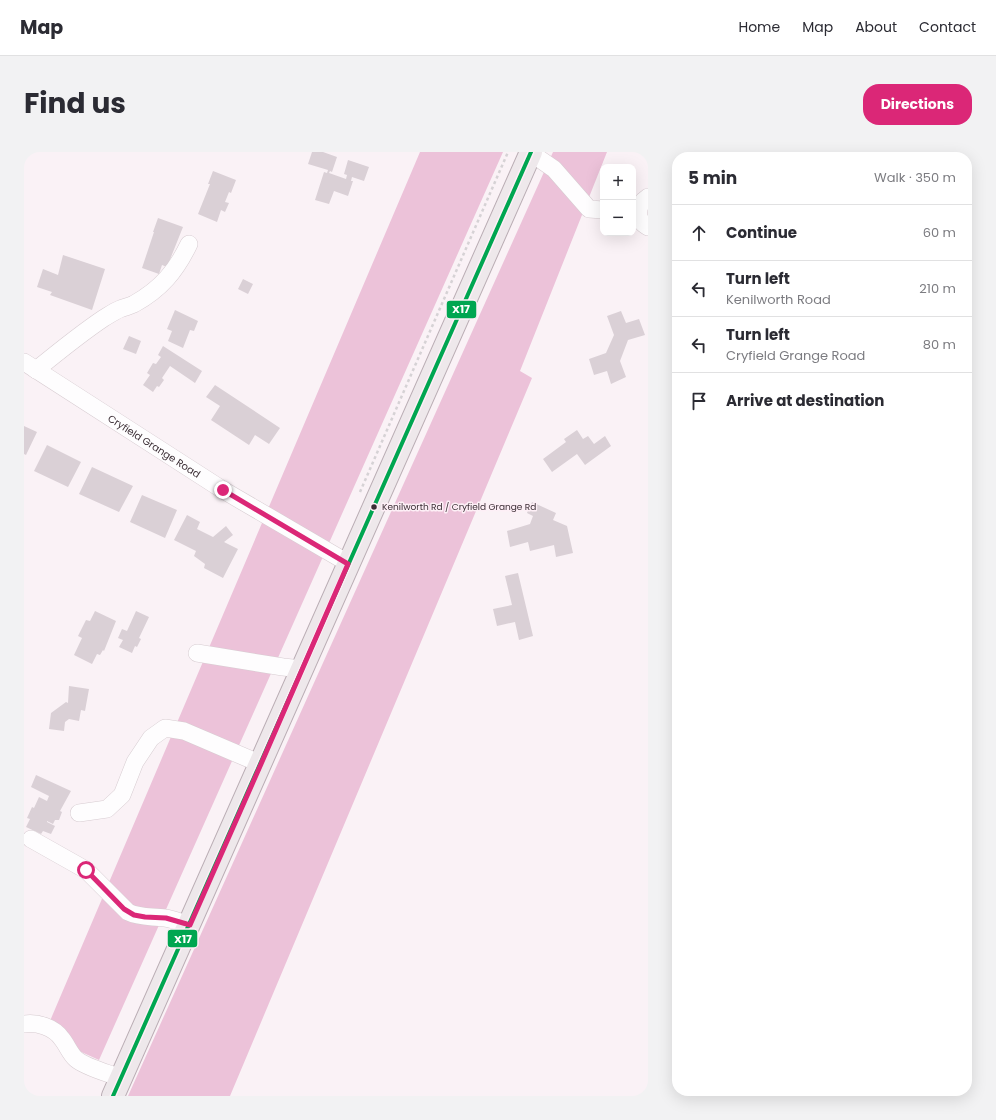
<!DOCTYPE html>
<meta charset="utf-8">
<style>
:root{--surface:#fff;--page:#f2f2f3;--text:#2b2b33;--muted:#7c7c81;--line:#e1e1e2;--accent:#db2777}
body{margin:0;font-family:Poppins,sans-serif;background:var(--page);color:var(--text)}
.controls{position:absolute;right:12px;top:12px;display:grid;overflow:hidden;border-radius:8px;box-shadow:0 4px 16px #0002}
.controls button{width:36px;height:36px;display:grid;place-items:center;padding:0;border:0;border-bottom:1px solid var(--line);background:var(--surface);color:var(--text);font:20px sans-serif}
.stop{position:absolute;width:12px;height:12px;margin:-9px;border:3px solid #db2777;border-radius:50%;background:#fff}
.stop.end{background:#db2777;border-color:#fff;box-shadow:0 1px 4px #0008}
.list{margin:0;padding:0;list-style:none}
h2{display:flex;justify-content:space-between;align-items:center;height:52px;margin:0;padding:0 16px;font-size:17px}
h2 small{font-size:13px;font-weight:400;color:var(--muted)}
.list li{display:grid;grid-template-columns:26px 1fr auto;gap:12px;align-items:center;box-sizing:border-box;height:56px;padding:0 16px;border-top:1px solid var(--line)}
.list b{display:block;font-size:15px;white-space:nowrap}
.list p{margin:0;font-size:13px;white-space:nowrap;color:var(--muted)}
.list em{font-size:13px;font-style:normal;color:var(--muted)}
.icon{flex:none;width:22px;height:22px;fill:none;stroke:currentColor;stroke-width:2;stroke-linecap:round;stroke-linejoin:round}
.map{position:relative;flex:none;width:624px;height:944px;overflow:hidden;border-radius:16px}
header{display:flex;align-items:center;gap:24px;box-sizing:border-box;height:56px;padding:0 20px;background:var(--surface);border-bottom:1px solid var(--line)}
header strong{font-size:19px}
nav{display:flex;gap:22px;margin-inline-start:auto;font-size:14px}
.intro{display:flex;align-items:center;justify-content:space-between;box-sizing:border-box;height:96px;padding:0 24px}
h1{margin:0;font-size:28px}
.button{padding:10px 18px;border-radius:16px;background:var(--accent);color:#fff;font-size:14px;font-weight:700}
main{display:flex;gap:24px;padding:0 24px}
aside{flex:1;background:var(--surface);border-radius:16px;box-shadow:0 4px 16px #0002}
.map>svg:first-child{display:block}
</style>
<header>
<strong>Map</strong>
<nav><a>Home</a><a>Map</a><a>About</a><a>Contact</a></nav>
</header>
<div class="intro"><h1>Find us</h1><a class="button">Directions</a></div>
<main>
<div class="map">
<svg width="624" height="944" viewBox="0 0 624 944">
<rect width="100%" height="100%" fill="#faf2f6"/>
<!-- forest -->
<path fill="#ecc2d9" d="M396,0H479L75,908L20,883Z
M529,0H583L496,219L508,226L206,944H104Z"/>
<!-- building -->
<path fill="#dad0d6" d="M288,0H299L313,5L308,20L306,19L305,21L322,27L323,23L320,22L324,8L345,15L340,29L328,25L327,29H329L324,44L310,39L305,52L291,48L300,20L303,21L304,18L284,12Z
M189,19L212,28L207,41L205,40L201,50L205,51L201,60L197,58L193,70L174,62L186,32H184Z
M134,66L159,75L143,115L138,113L135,122L118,116L130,80H129Z
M39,103L81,117L68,158L26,143L28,140L13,135L19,117L34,123Z
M219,127L229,132L224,142L214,137Z
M151,158L174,169L170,179L166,178L159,196L144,189L148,179L143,177Z
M597,159L602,171L615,167L621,183L604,188L596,209L602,225L587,232L583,219L570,223L565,207L582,201L590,183L583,164Z
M105,184L117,189L112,202L99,197Z
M139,194L178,219L171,231L146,214L138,226L140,228L135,235L133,234L129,240L119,233L126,223L123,221L129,211L132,212L137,205L134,203Z
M191,233L256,276L245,292L231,283L225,293L187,268L196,254L182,245Z
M0,274L13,280L2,303L0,302Z
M553,278L559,287L564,284L570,292L581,284L587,294L561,313L553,302L528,320L519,307L542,290L540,287Z
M23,293L57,310L44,335L10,319Z
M68,315L109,334L95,360L55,342Z
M118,343L153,358L141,386L106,370Z
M508,350L532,361L529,368L543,374L549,401L532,405L530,393L506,399L504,390L486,395L483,379L506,372L509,364L503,361Z
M163,363L176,370L173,377L189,385L202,374L209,383L200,390L214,397L199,426L180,416L181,412L170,404L172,399L150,388Z
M494,421L509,484L495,488L491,470L473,474L469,457L488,453L481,424Z
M71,459L92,469L80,499L79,498L76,503L73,502L68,512L50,503L58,486L54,484L62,468L66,469Z
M112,459L125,465L115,486L117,487L113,495L111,494L108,501L95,495L99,488L94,486L98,477L103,479Z
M45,534L65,537L61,559L57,558L55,569L45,567L41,570L40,579L25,577L27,561L42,550L44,551Z
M12,623L47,639L36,659L38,660L35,668H31L29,672L23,669V670L31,674L27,682L19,679L17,682L2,675L6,667L3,666L8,655L10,656L15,645L23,649L25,644L7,635Z"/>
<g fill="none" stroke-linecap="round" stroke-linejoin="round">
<defs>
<g id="minor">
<path d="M507,1L530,17L565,57L579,58"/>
<path d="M624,45C612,53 611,68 624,75"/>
<path id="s1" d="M0,210L199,338L324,411"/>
<path d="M12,218C34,200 56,182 80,166C85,163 91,159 96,157C101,155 106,154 110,152C137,137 152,119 165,92"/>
<path d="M173,501L259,515L278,517"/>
<path d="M55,661L83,657L98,643L111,610L127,586L141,576L160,579L237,612"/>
<path d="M7,687L62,718L104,760C116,766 128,764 141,766C149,767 158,771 166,773"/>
<path d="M0,872C13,870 30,875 38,887C43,893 46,902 52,907C63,916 84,921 97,926"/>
</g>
<path id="major" d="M89,944L507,0"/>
</defs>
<!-- minor casing -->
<use href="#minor" stroke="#d7ccd1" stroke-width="18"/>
<!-- major casing -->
<use href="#major" stroke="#baadb4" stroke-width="24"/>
<!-- path -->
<path stroke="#d6d2d5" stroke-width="2.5" stroke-dasharray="3 3" stroke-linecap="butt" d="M336,340L484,0"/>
<!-- minor -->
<use href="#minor" stroke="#fefdfe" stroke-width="17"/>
<!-- major -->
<use href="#major" stroke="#eee8eb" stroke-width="22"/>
<defs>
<path id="bus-1" d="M89,944L507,0"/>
</defs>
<!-- bus-1 casing -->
<use href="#bus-1" stroke="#fdeff6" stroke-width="7"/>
<!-- bus-1 -->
<use href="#bus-1" stroke="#00a651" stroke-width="4"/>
</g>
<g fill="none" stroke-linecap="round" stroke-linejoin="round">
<!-- route -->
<path stroke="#db2777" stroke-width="5" d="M62,718L100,757L110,763L121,765L142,766L166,773L237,612L324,412L199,338"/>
</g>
<!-- markers -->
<circle fill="#3b2e35" stroke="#fdeff6" stroke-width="1.5" cx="350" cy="355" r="3.5"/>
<g text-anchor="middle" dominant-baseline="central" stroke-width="3" stroke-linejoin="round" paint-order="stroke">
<!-- bus labels -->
<g font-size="9" fill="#3b2e35" stroke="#fdeff6" text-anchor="start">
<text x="358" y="355">Kenilworth Rd / Cryfield Grange Rd</text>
</g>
<!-- street labels -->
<g font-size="10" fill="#3b2e35" stroke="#fdeff6">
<text stroke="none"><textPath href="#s1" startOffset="155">Cryfield Grange Road</textPath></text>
</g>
</g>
<g stroke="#fdeff6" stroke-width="1.5">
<rect x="422" y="148" width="31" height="19" rx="4" fill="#00a651"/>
<rect x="143" y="777" width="31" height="19" rx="4" fill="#00a651"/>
</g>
<g font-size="11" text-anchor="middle" font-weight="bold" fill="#fff">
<text x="437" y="161">X17</text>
<text x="159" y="791">X17</text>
</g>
</svg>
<div class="controls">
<button>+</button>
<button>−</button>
</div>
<div class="stop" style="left:62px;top:718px"></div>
<div class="stop end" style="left:199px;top:338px"></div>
</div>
<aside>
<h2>5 min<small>Walk · 350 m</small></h2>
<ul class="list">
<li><svg class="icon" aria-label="ahead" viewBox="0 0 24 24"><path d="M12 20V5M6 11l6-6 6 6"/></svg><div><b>Continue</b></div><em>60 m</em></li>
<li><svg class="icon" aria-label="left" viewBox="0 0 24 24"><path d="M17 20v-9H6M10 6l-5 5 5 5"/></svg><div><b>Turn left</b><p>Kenilworth Road</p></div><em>210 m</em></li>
<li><svg class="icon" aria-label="left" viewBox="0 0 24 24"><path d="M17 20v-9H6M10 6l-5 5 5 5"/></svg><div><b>Turn left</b><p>Cryfield Grange Road</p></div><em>80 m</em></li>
<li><svg class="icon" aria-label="arrive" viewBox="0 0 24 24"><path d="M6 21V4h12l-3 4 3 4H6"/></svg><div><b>Arrive at destination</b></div></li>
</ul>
</aside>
</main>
